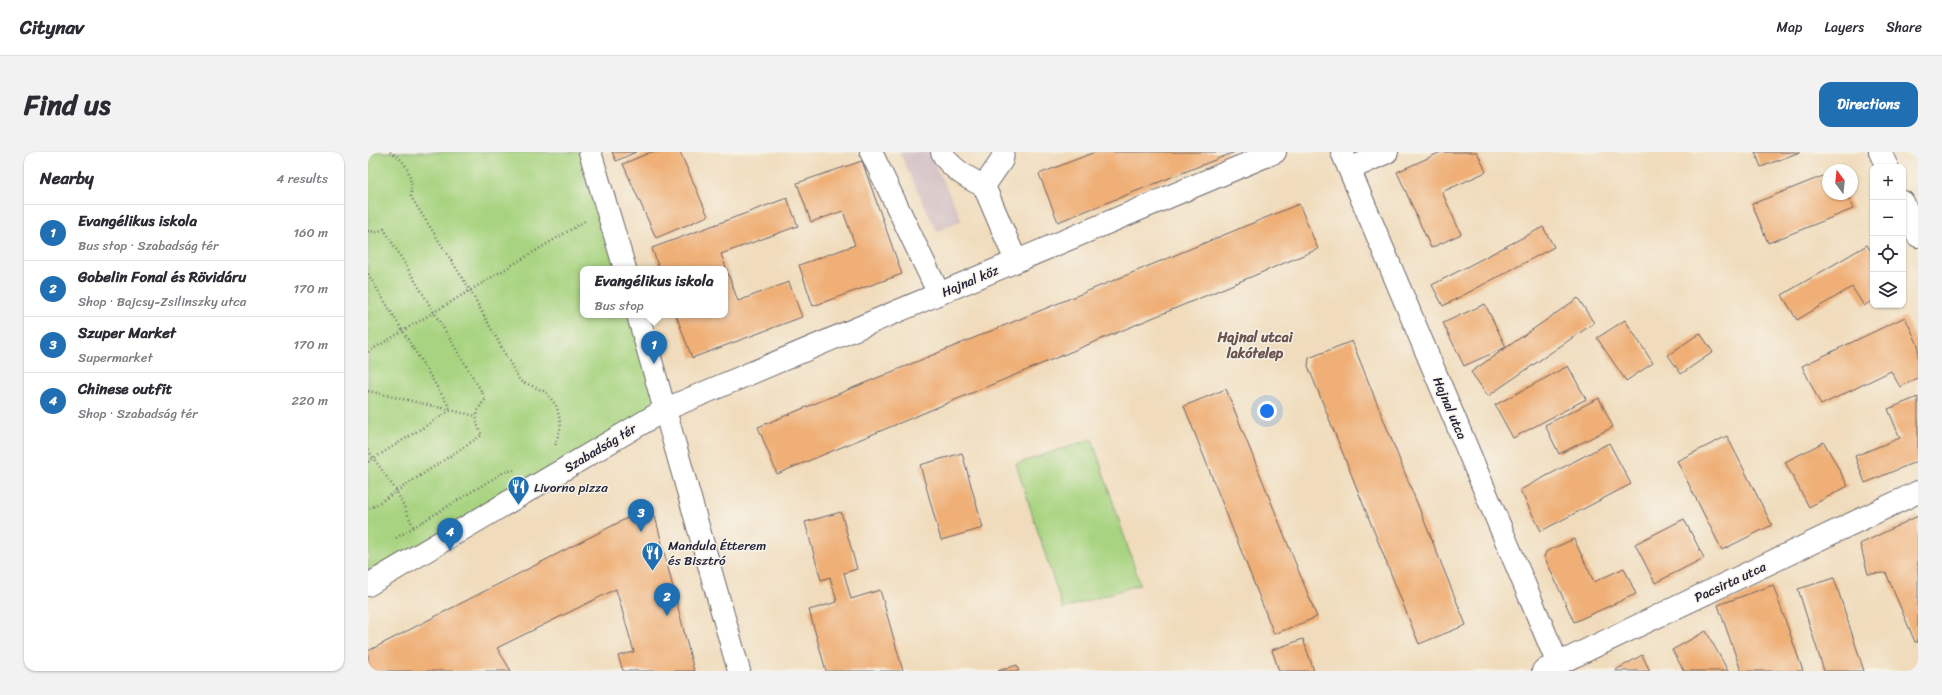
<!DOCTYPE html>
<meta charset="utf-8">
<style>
:root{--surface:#fff;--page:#f2f2f3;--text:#2b2b33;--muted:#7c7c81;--line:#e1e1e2;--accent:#1f6fb2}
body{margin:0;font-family:Sriracha,sans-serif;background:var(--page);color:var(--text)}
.controls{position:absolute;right:12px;top:12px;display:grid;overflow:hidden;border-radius:8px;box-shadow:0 1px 3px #0004}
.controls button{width:36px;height:36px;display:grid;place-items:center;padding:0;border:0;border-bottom:1px solid var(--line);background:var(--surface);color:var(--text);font:20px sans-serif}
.compass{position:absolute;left:1454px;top:12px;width:36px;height:36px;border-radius:50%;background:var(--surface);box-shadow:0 1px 3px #0004;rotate:345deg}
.you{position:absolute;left:899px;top:259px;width:14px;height:14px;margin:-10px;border:3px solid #fff;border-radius:50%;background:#1a73e8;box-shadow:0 0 0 6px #1a73e833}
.badge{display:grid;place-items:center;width:26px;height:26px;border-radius:50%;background:var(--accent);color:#fff;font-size:13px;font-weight:700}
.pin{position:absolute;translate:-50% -33px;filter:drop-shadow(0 1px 2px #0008)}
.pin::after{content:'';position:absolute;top:21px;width:14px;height:12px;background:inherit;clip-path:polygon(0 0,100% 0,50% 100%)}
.popup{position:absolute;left:212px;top:114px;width:148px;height:52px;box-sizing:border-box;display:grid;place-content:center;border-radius:8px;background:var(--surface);filter:drop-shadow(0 1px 3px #0005);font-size:13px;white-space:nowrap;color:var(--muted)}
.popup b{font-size:15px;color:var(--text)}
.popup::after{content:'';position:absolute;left:50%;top:100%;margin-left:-8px;border:8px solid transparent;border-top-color:var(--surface)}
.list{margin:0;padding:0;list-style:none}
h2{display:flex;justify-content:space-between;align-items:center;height:52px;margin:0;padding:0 16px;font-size:17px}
h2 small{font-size:13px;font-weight:400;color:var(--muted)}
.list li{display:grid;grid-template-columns:26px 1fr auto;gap:12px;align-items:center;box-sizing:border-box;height:56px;padding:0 16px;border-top:1px solid var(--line)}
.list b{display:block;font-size:15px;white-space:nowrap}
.list p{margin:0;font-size:13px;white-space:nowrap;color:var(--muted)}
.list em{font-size:13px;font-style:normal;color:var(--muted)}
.icon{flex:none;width:22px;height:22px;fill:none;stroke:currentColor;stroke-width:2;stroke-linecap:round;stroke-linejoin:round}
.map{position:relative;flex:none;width:1550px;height:519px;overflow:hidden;border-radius:12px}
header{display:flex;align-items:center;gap:24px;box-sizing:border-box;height:56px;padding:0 20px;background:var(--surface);border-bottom:1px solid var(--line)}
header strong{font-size:19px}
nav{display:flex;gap:22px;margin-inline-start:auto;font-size:14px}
.intro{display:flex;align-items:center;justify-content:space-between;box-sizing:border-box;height:96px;padding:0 24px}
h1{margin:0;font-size:28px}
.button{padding:10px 18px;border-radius:12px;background:var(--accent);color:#fff;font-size:14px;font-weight:700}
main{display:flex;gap:24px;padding:0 24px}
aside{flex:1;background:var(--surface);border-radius:12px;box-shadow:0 1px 3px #0004}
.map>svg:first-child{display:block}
</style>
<header>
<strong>Citynav</strong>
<nav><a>Map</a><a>Layers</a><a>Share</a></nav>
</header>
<div class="intro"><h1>Find us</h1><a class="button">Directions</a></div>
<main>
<aside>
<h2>Nearby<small>4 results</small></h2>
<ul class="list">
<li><span class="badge">1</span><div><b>Evangélikus iskola</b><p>Bus stop · Szabadság tér</p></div><em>160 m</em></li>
<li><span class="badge">2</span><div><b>Gobelin Fonal és Rövidáru</b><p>Shop · Bajcsy-Zsilinszky utca</p></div><em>170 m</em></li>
<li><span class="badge">3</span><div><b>Szuper Market</b><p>Supermarket</p></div><em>170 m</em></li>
<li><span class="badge">4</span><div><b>Chinese outfit</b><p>Shop · Szabadság tér</p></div><em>220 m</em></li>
</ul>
</aside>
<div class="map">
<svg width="1550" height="519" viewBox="0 0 1550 519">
<rect width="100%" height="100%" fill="#f7f3e8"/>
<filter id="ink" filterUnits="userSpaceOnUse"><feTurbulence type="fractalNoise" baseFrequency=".025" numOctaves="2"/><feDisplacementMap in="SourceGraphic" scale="8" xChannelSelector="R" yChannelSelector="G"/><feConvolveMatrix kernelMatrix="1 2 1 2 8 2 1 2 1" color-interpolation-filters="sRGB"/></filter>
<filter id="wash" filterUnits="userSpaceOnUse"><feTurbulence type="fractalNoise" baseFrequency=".012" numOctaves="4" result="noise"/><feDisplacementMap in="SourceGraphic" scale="16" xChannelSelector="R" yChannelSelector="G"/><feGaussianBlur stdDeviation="0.9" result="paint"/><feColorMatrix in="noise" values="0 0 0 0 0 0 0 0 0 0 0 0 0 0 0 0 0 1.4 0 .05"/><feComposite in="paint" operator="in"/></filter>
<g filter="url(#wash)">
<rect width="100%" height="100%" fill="#f0dcbc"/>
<!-- industrial -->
<path fill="#d2bec3" d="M531,0H561L594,68L569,80Z"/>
<!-- green -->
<path fill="#a8d481" stroke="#657b5e" d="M0,0H221L256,117H215V163H270L298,257L0,433Z
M724,287L772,432L695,457L648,312Z"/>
<g id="blocks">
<!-- building -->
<path fill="#efaf76" d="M244,0H268L248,9Z
M283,0H312L340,64L288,86L255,12Z
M727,0H867L690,70L671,22Z
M1073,0H1109L1118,20L1074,40L1093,82L1063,96L1029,20Z
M1387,0H1432L1393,15Z
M494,9L534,122L445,154L431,113L487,93L475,59L443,70L429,31Z
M1460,22V42H1479L1485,57L1400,91L1384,52Z
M419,46L430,74L353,102L370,149L421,130L434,165L324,206L308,163H357V117H291L284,96Z
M931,52L950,97L409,322L390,275Z
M1175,75L1186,95L1075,154L1064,133Z
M1499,93L1505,103V148L1496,154L1484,135L1429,168L1414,143Z
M1210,146L1226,171L1120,244L1103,220Z
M1117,152L1138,195L1096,214L1075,171Z
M1537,165L1550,193V226L1532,235L1523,219L1453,253L1434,214Z
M1257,168L1285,211L1258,229L1229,186Z
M1332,181L1345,200L1313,222L1300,203Z
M984,189L1098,473L1051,492L940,214L941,206Z
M1200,214L1218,247L1145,286L1127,253Z
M858,237L949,465L906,482L816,254Z
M1550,245V309L1497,331L1487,304L1532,286L1520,257Z
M1231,246L1245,275L1191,302L1177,273Z
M1359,284L1404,373L1354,398L1309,309Z
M1456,290L1480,334L1441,355L1417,310Z
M1241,291L1263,332L1173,379L1152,338Z
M594,301L615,376L573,388L552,313Z
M273,359L287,364L326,519H255L250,504L266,500L248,437L129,496L143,519H0V499Z
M473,360L489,417L476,421L483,447L512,438L535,519H458L441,458L469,450L462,425L453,428L437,370Z
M1550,364V490H1547L1518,421L1500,422L1492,392Z
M1316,367L1336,406L1287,431L1267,392Z
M1206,387L1226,430L1256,416L1268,442L1206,470L1176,404L1179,399Z
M1466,426L1496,519H1456L1430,437Z
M1405,433L1435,519H1373L1350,453Z
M1338,479L1360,519H1316L1304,498Z
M935,487L946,519H911L904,498Z
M1274,503L1282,519H1246Z
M649,513L651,519H630Z"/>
</g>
</g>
<g filter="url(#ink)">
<use href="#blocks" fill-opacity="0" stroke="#6a6368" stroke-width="1"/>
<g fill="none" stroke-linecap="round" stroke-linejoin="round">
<defs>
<path id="minor" d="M222,0L257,117
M503,0L571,142
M574,0C581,16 601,27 616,34
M635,0L634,8L616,34L648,109
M974,0L1190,512
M1512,0L1519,15
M982,17L1019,0
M1535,50L1550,84
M270,163L371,519
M0,433L298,257L907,0
M1175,519L1550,340"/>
</defs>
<!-- minor casing -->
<use href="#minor" stroke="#6a6368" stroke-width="24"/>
<!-- path -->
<path stroke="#6a6368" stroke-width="2.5" stroke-dasharray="1 3" stroke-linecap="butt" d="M22,0C41,10 44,25 43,45L102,138L152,229L178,240L189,255L193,274L187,294
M0,79L8,80L16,77L118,247C107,258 106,269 114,283L0,358
M0,122L83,258L0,310
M0,200L217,69
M0,239L108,264
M0,298L29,340L46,376
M28,386L136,320L146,318"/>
<!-- minor -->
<use href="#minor" stroke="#fff" stroke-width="22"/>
</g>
</g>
<!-- icons -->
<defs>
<symbol id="restaurant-pin" viewBox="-11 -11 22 30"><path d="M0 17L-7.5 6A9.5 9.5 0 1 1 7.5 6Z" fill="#1f6fb2" stroke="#f7f3e8"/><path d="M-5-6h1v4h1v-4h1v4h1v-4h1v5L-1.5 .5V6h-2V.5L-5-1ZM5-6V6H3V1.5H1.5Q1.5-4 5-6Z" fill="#fff"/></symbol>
</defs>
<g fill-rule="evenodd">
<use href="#restaurant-pin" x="138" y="322" width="25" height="34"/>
<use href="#restaurant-pin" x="272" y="388" width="25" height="34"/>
</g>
<g text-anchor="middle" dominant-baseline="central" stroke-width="3" stroke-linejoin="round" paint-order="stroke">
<!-- street labels -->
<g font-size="13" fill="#22223b" stroke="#f7f3e8">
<text transform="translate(602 129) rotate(-23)">Hajnal köz</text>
<text transform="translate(1082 256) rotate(67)">Hajnal utca</text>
<text transform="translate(232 296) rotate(-31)">Szabadság tér</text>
<text transform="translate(1362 430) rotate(-25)">Pacsirta utca</text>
</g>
<!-- poi labels -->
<g font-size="13" fill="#22223b" stroke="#f7f3e8" text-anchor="start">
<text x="166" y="335">Livorno pizza</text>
<text x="300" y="393">Mandula Étterem<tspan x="300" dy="15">és Bisztró</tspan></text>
</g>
<!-- neighbourhood labels -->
<g font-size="14" font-weight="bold" fill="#6a5350" stroke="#f7f3e8">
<text x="887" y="185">Hajnal utcai<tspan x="887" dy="16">lakótelep</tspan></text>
</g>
</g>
</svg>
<div class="controls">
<button>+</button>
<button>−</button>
<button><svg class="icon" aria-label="locate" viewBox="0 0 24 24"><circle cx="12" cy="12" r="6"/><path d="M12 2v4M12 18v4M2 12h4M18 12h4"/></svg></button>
<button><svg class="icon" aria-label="layers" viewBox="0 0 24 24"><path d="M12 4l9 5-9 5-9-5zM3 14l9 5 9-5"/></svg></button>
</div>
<svg class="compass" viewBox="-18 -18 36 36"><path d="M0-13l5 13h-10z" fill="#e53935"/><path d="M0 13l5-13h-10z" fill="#7c7c81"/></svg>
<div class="you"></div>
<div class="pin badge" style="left:286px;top:212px">1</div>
<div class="popup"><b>Evangélikus iskola</b>Bus stop</div>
<div class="pin badge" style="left:299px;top:464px">2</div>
<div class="pin badge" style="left:273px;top:380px">3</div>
<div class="pin badge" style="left:82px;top:399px">4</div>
</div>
</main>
